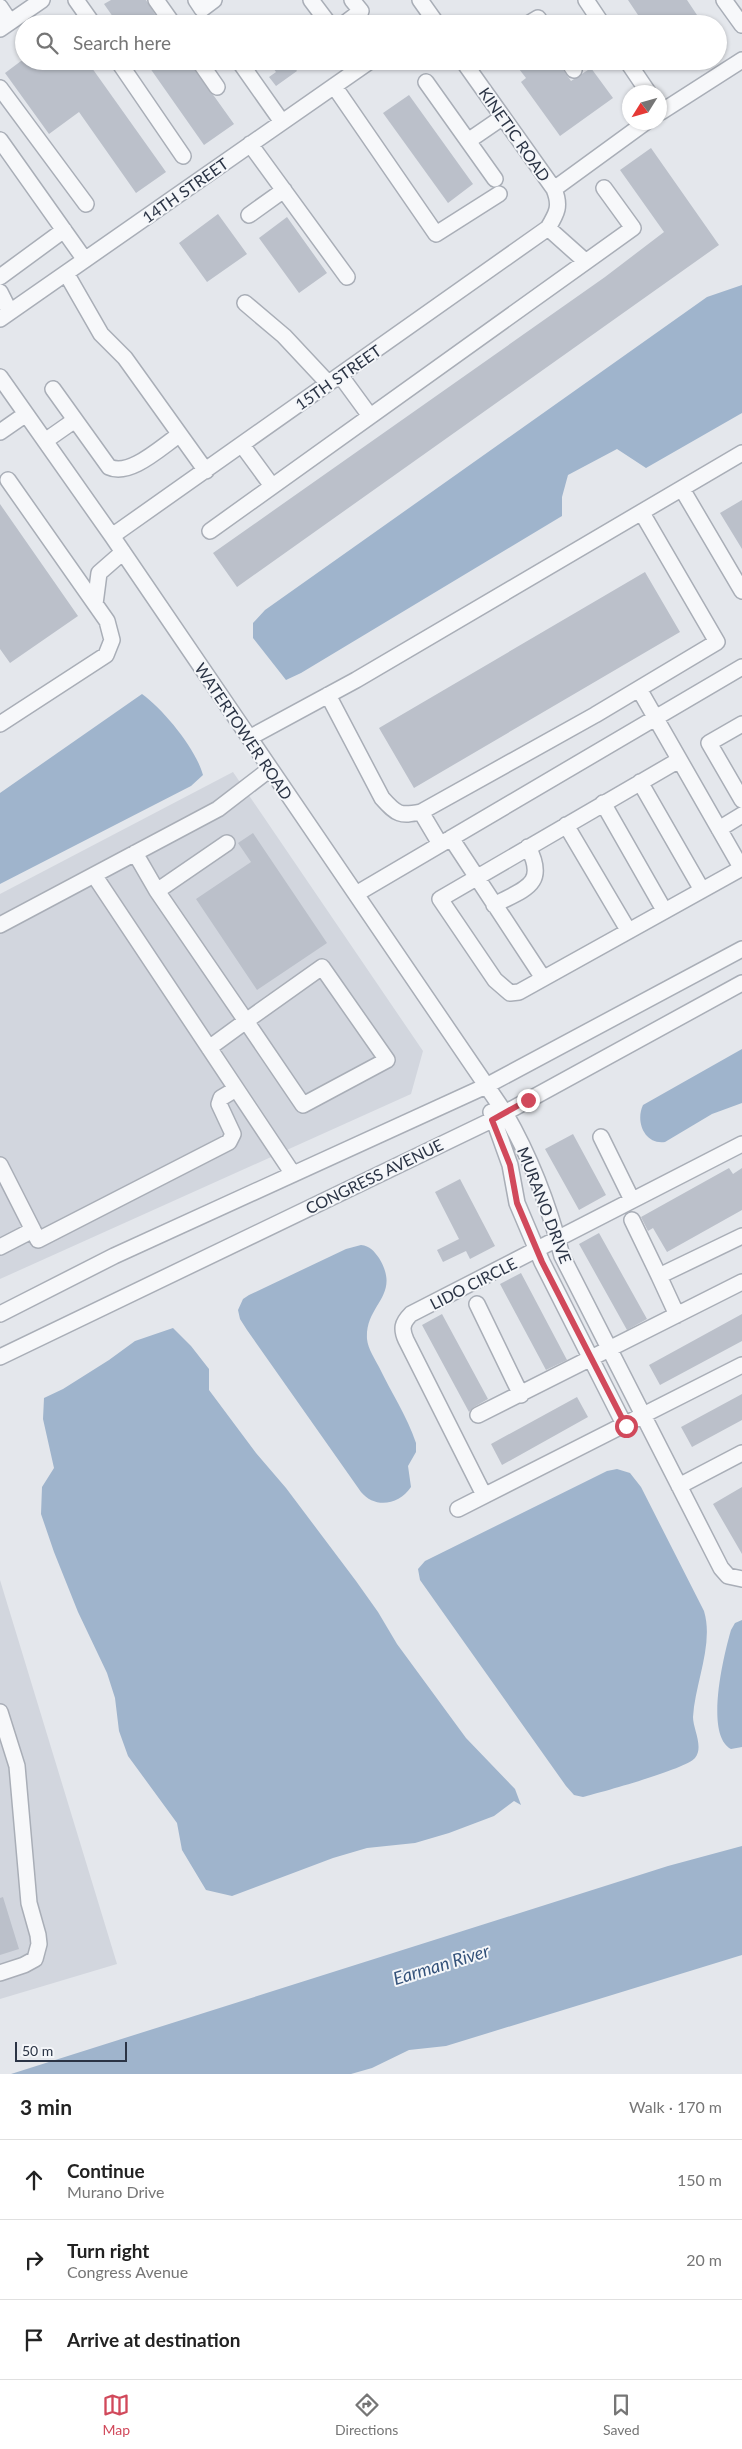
<!DOCTYPE html>
<meta charset="utf-8">
<style>
:root{--surface:#fff;--page:#f2f2f2;--text:#222;--muted:#767676;--line:#e0e0e0;--accent:#d1495b}
body{margin:0;font-family:Lato,sans-serif;background:var(--page);color:var(--text)}
.compass{position:absolute;left:622px;top:85px;width:45px;height:45px;border-radius:50%;background:var(--surface);box-shadow:0 1px 4px #0004;rotate:233deg}
.scale{position:absolute;left:15px;bottom:12px;width:112px;box-sizing:border-box;padding-left:5px;border:2px solid #2b3445;border-top:0;font-size:14px;line-height:18px;white-space:nowrap;color:#2b3445;-webkit-text-stroke:4px #f4f6f9;paint-order:stroke}
.stop{position:absolute;width:15px;height:15px;margin:-11px;border:4px solid #d1495b;border-radius:50%;background:#fff}
.stop.end{background:#d1495b;border-color:#fff;box-shadow:0 1px 5px #0008}
.list{margin:0;padding:0;list-style:none}
h2{display:flex;justify-content:space-between;align-items:center;height:65px;margin:0;padding:0 20px;font-size:21px}
h2 small{font-size:16px;font-weight:400;color:var(--muted)}
.list li{display:grid;grid-template-columns:32px 1fr auto;gap:15px;align-items:center;box-sizing:border-box;height:80px;padding:0 20px;border-top:1px solid var(--line)}
.list b{display:block;font-size:19px;white-space:nowrap}
.list p{margin:0;font-size:16px;white-space:nowrap;color:var(--muted)}
.list em{font-size:16px;font-style:normal;color:var(--muted)}
.icon{flex:none;width:28px;height:28px;fill:none;stroke:currentColor;stroke-width:2;stroke-linecap:round;stroke-linejoin:round}
.map{position:relative;flex:none;width:742px;height:2074px;overflow:hidden}
.search{position:absolute;background:var(--surface);box-shadow:0 1px 4px #0004;left:15px;right:15px;top:15px;height:55px;display:flex;align-items:center;gap:12px;box-sizing:border-box;padding:0 18px;border-radius:28px;color:var(--muted);font-size:19px}
.sheet{height:305px;background:var(--surface)}
nav{display:flex;justify-content:space-around;align-items:center;box-sizing:border-box;height:70px;border-top:1px solid var(--line);background:var(--surface);font-size:14px;color:var(--muted)}
nav a{display:grid;justify-items:center;gap:2px}
nav .on{color:var(--accent)}
.map>svg:first-child{display:block}
</style>
<div class="map">
<svg width="742" height="2074" viewBox="0 0 742 2074">
<rect width="100%" height="100%" fill="#e4e7ec"/>
<!-- built -->
<path fill="#d2d6de" d="M233,772L423,1051L411,1094L0,1279V894Z
M0,1580L117,1964L0,1999Z"/>
<!-- water -->
<path fill="#9fb4cc" d="M742,285V413L646,468L617,449L568,475L562,497V516L301,673L286,680L253,638V623L265,610L707,297Z
M142,694C164,710 196,749 203,775L191,786L0,884V793Z
M742,1049V1103L712,1114L665,1142C645,1145 635,1122 643,1105Z
M361,1245C370,1246 374,1251 379,1258C402,1296 365,1304 367,1339C368,1349 375,1359 379,1367C391,1392 407,1416 416,1443V1452L408,1466L411,1487C399,1505 375,1509 361,1492L247,1330L240,1319L238,1310L243,1299L249,1295L346,1249Z
M173,1328L191,1346L209,1369V1390L256,1453L286,1488L356,1581L378,1612L397,1644L466,1738L515,1789L521,1805L514,1801L494,1816L449,1833L415,1843L367,1848L333,1858L232,1896L206,1890L182,1850L177,1823L128,1756L119,1731L115,1698L107,1673L78,1612L54,1552L41,1514L42,1487L54,1468L43,1419L44,1398L63,1389L109,1360L135,1341Z
M617,1469L630,1473L641,1487L704,1611C714,1644 695,1683 693,1717C693,1729 704,1747 695,1758C686,1769 602,1792 583,1797L574,1795L566,1786L420,1580L418,1569L425,1561L607,1471Z
M742,1620V1747L731,1749C704,1735 724,1654 731,1630L735,1623Z
M742,1846V1955L446,2046L409,2050L372,2068L351,2074H11L668,1866Z"/>
<!-- building -->
<path fill="#bbc0ca" d="M111,0H146L161,24H118L104,4Z
M628,0H687L703,24H644Z
M21,61H87L166,172L136,193L79,112L49,134L5,73Z
M145,61H189L234,124L204,145Z
M268,61H290L297,71L276,86L269,77L276,72Z
M529,61H557L571,81L591,68L613,98L560,136L521,82L526,78L519,69Z
M409,95L473,184L448,203L383,113Z
M651,148L719,245L237,587L213,553L605,277L664,232L620,170Z
M218,214L247,254L207,282L179,243Z
M287,217L327,273L299,293L259,238Z
M742,500V549L720,513Z
M0,504L78,616L10,663L0,649Z
M645,572L680,632L414,788L379,728Z
M253,833L327,943L257,990L196,899L251,862L238,843Z
M573,1134L606,1195L579,1210L545,1149Z
M729,1168L733,1174L742,1168V1210L667,1252L653,1228L648,1231L641,1217Z
M460,1179L495,1246L470,1259L466,1251L443,1262L437,1250L459,1239L435,1192Z
M599,1233L647,1319L627,1330L579,1244Z
M521,1273L567,1360L546,1370L500,1284Z
M442,1314L488,1399L474,1407L469,1412L422,1325Z
M742,1314V1341L660,1385L649,1365Z
M742,1394V1420L692,1447L681,1427Z
M577,1397L588,1417L502,1465L491,1444Z
M742,1487V1554L713,1504Z
M3,1897L19,1949L0,1955V1898Z"/>
<g fill="none" stroke-linecap="round" stroke-linejoin="round">
<defs>
<path id="minor" d="M76,0L93,24
M156,0L173,24
M196,0L202,9L214,0
M311,0L329,24
M420,0L437,24
M586,0L602,24
M724,0L742,25
M0,7L10,22
M344,24L361,11L352,0
M528,24L538,18L542,24
M0,29L42,0
M118,61L183,156
M199,61L217,87
M239,61L282,122
M568,61L574,70
M627,61L648,92
M426,82L495,179
M334,86L436,234L499,194
M0,88L86,204
M661,112L742,60
M0,140L85,260
M468,141L503,117
M250,144L347,277
M554,189L646,122
M249,215L284,190
M548,228L585,261
M66,273L101,334L125,358L206,471
M0,277L64,230
M0,292L10,312
M245,303L284,336L328,383
M0,319L370,61
M340,375L370,416
M0,377L112,536L505,1113C531,1158 549,1206 562,1256L721,1568L728,1576L742,1579
M53,389L109,467C130,477 161,447 179,435
M0,432L26,414
M45,441L75,420
M242,445L272,486
M682,489L742,591
M210,531L633,228L604,188
M112,536L548,228C557,213 561,206 554,189L463,61
M95,604L99,573L123,552
M639,689L742,869
M328,695L382,798C397,815 400,816 421,812
M0,724L106,655L112,640L107,621L8,480
M742,724L709,743L742,800
M249,738L356,680L742,453
M679,760L440,899L495,980L510,993L519,992L742,868
M640,782L702,890
M603,803L664,910
M566,825L628,930
M719,829L742,815
M451,838L543,978
M440,844L421,812L595,715L717,642L642,513
M135,853L157,891L246,1021L322,967L387,1060L303,1105L246,1021L209,1048
M94,875L293,1174
M157,891L227,843
M356,894L742,667
M494,905C524,889 548,885 528,847
M0,925L218,809L270,769
M491,1112L510,1165L517,1203L542,1262L625,1426
M601,1137L632,1200
M0,1165L33,1230
M632,1220L659,1276
M0,1247L33,1230L38,1240L229,1142L233,1134L219,1104L221,1098L236,1089
M477,1304L521,1395
M0,1314L114,1256L486,1086L742,949
M677,1315L659,1276L742,1236
M0,1357L492,1120L742,983
M478,1415L742,1282
M679,1486L742,1453
M484,1495L406,1340C401,1329 402,1323 411,1314L742,1144
M458,1509L742,1365
M0,1712L17,1766L29,1903L38,1935L39,1944L35,1959L24,1965L0,1973"/>
</defs>
<!-- minor casing -->
<use href="#minor" stroke="#a9aeb7" stroke-width="18"/>
<!-- minor -->
<use href="#minor" stroke="#f7f8fa" stroke-width="15"/>
</g>
<g fill="none" stroke-linecap="round" stroke-linejoin="round">
<!-- route -->
<path stroke="#d1495b" stroke-width="6" d="M528,1100L492,1120L510,1165L517,1203L542,1262L626,1426"/>
</g>
<g text-anchor="middle" dominant-baseline="central" stroke-width="4" stroke-linejoin="round" paint-order="stroke">
<!-- street labels -->
<g font-size="16" fill="#2b3445" stroke="#f4f6f9">
<text transform="translate(515 134) rotate(55)">KINETIC ROAD</text>
<text transform="translate(185 190) rotate(-35)">14TH STREET</text>
<text transform="translate(338 377) rotate(-35)">15TH STREET</text>
<text transform="translate(244 731) rotate(56)">WATERTOWER ROAD</text>
<text transform="translate(374 1176) rotate(-26)">CONGRESS AVENUE</text>
<text transform="translate(545 1205) rotate(69)">MURANO DRIVE</text>
<text transform="translate(473 1283) rotate(-27)">LIDO CIRCLE</text>
</g>
<!-- water labels -->
<g font-size="18" font-style="italic" fill="#34527a" stroke="#f4f6f9">
<text transform="translate(441 1964) rotate(-17)">Earman River</text>
</g>
</g>
</svg>
<svg class="compass" viewBox="-18 -18 36 36"><path d="M0-13l5 13h-10z" fill="#e53935"/><path d="M0 13l5-13h-10z" fill="#767676"/></svg>
<div class="scale">50 m</div>
<div class="stop" style="left:626px;top:1426px"></div>
<div class="stop end" style="left:528px;top:1100px"></div>
<div class="search"><svg class="icon" aria-label="search" viewBox="0 0 24 24"><circle cx="10" cy="10" r="6"/><path d="M15 15l6 6"/></svg>Search here</div>
</div>
<section class="sheet">
<h2>3 min<small>Walk · 170 m</small></h2>
<ul class="list">
<li><svg class="icon" aria-label="ahead" viewBox="0 0 24 24"><path d="M12 20V5M6 11l6-6 6 6"/></svg><div><b>Continue</b><p>Murano Drive</p></div><em>150 m</em></li>
<li><svg class="icon" aria-label="right" viewBox="0 0 24 24"><path d="M7 20v-9h11M14 6l5 5-5 5"/></svg><div><b>Turn right</b><p>Congress Avenue</p></div><em>20 m</em></li>
<li><svg class="icon" aria-label="arrive" viewBox="0 0 24 24"><path d="M6 21V4h12l-3 4 3 4H6"/></svg><div><b>Arrive at destination</b></div></li>
</ul>
</section>
<nav>
<a class="on"><svg class="icon" aria-label="map" viewBox="0 0 24 24"><path d="M3 6l6-2 6 2 6-2v14l-6 2-6-2-6 2zM9 4v14M15 6v14"/></svg>Map</a>
<a><svg class="icon" aria-label="directions" viewBox="0 0 24 24"><path d="M12 3l9 9-9 9-9-9zM9 14v-3h6M13 9l2 2-2 2"/></svg>Directions</a>
<a><svg class="icon" aria-label="saved" viewBox="0 0 24 24"><path d="M7 4h10v16l-5-4-5 4z"/></svg>Saved</a>
</nav>
